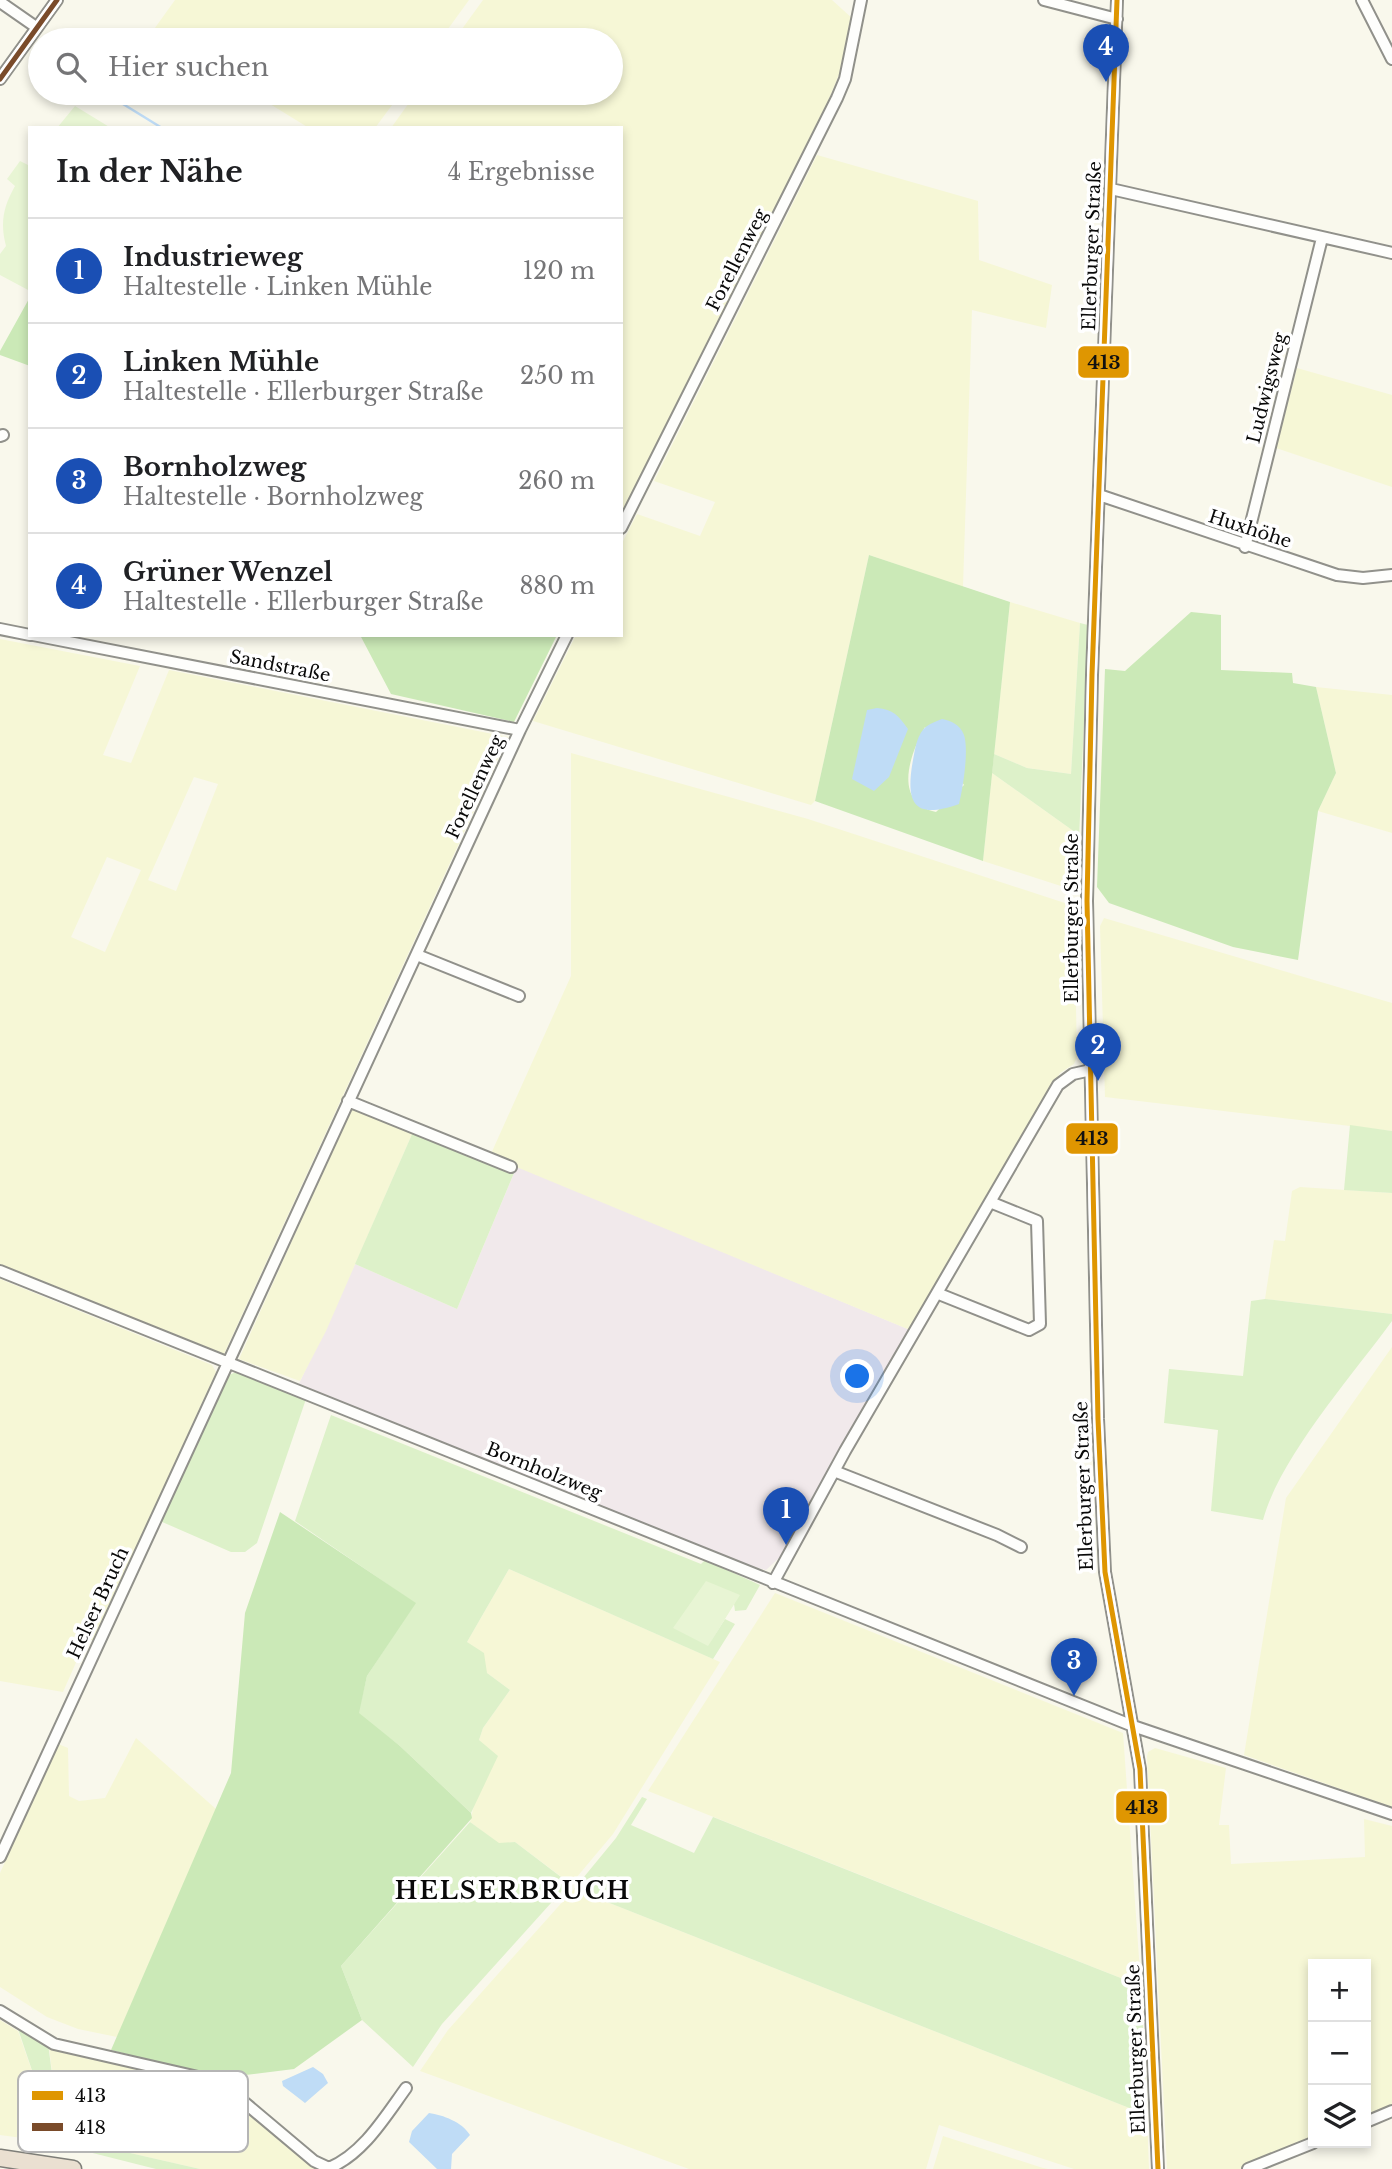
<!DOCTYPE html>
<html lang="de">
<meta charset="utf-8">
<style>
:root{--surface:#fff;--page:#f6f6f6;--text:#202124;--muted:#757577;--line:#e0e0e0;--accent:#5d5d58}
body{margin:0;font-family:"Libre Baskerville",serif;background:var(--page);color:var(--text)}
.controls{position:absolute;right:21px;bottom:21px;display:grid;overflow:hidden;border-radius:0px;box-shadow:0 4px 10px #0003}
.controls button{width:63px;height:63px;display:grid;place-items:center;padding:0;border:0;border-bottom:2px solid var(--line);background:var(--surface);color:var(--text);font:35px sans-serif}
.you{position:absolute;left:858px;top:1377px;width:24px;height:24px;margin:-18px;border:5px solid #fff;border-radius:50%;background:#1a73e8;box-shadow:0 0 0 10px #1a73e833}
.badge{display:grid;place-items:center;width:46px;height:46px;border-radius:50%;background:var(--accent);color:#fff;font-size:23px;font-weight:700}
.pin{position:absolute;translate:-50% -58px;filter:drop-shadow(0 2px 4px #0008)}
.pin::after{content:'';position:absolute;top:37px;width:24px;height:21px;background:inherit;clip-path:polygon(0 0,100% 0,50% 100%)}
.list{margin:0;padding:0;list-style:none}
h2{display:flex;justify-content:space-between;align-items:center;height:91px;margin:0;padding:0 28px;font-size:30px}
h2 small{font-size:23px;font-weight:400;color:var(--muted)}
.list li{display:grid;grid-template-columns:46px 1fr auto;gap:21px;align-items:center;box-sizing:border-box;height:105px;padding:0 28px;border-top:2px solid var(--line)}
.list b{display:block;font-size:26px;white-space:nowrap}
.list p{margin:0;font-size:23px;white-space:nowrap;color:var(--muted)}
.list em{font-size:23px;font-style:normal;color:var(--muted)}
.icon{flex:none;width:38px;height:38px;fill:none;stroke:currentColor;stroke-width:2;stroke-linecap:round;stroke-linejoin:round}
.map{position:relative;flex:none;width:1392px;height:2169px;overflow:hidden}
.search{position:absolute;background:var(--surface);box-shadow:0 4px 10px #0003;left:28px;top:28px;width:595px;height:77px;display:flex;align-items:center;gap:18px;box-sizing:border-box;padding:0 24px;border-radius:38px;color:var(--muted);font-size:26px}
.panel{position:absolute;background:var(--surface);box-shadow:0 4px 10px #0003;left:28px;top:126px;width:595px;height:511px;border-radius:0px}
.map>svg:first-child{display:block}
</style>
<div class="map">
<svg width="1392" height="2169" viewBox="0 0 1392 2169">
<rect width="100%" height="100%" fill="#f9f8ec"/>
<!-- industrial -->
<path fill="#f1e9eb" d="M517,1166L910,1330L781,1556L766,1570L744,1564L298,1386L355,1264L457,1309Z"/>
<!-- farmland -->
<path fill="#f6f7d6" fill-rule="evenodd" d="M175,0H469L440,40H165L152,32Z
M483,0H832L853,19L840,72L808,150L621,515V128H391L416,93H611V40H454Z
M252,93H401L375,128H309Z
M817,155L978,201L979,260L1052,285L1046,328L972,310L963,587L869,555L815,801L811,805L533,721L576,635H621V545L637,514L700,536L715,502L654,481Z
M1297,368L1392,395V487L1276,448Z
M1010,602L1080,623L1071,774L1027,768L994,754Z
M0,639L140,666L103,755L131,763L169,670L508,737L224,1354L0,1264ZM194,777L218,784L176,891L148,880ZM107,857L141,870L105,952L71,937Z
M1316,687L1392,695V833L1318,811L1336,773Z
M571,753L808,819L1074,906L1077,1057L1074,1064L1060,1073L910,1330L490,1156L571,976Z
M992,773L1072,830L1079,840L1077,885L1067,888L983,861Z
M1104,918L1392,1003V1131L1105,1097L1100,926Z
M352,1107L413,1132L326,1331L300,1381L239,1359Z
M1300,1187L1392,1193V1314L1265,1299L1274,1240L1285,1241L1292,1191Z
M0,1279L212,1365L216,1372L94,1640H86L63,1692L0,1681Z
M1392,1347V1807L1244,1755L1286,1498Z
M509,1569L720,1662L613,1834L571,1884L515,1842L499,1844L470,1822L487,1750L479,1740L483,1728L510,1690L487,1673L467,1642Z
M775,1593L1123,1733L1141,1986L648,1791Z
M136,1738L216,1809L117,2037L78,2029L47,2017L0,1987V1873L58,1744L68,1748L69,1796L79,1801L105,1798Z
M1155,1748L1226,1768L1219,1825H1229L1231,1864L1365,1857L1364,1819L1392,1826V2108L1366,2118V1964H1313V2139L1240,2169H1167L1147,1756L1148,1752Z
M574,1889L1147,2115L1149,2169H1074L939,2125L926,2169H689L420,2071L448,2030Z
M0,2020L18,2031L39,2091L45,2141L0,2135Z
M49,2047L223,2088L318,2169H200L60,2137Z
M943,2136L1043,2168L1048,2169H933Z"/>
<!-- green -->
<path fill="#ddf1c9" d="M1080,623L1088,625L1079,840L1072,830L992,773L994,754L1027,768L1071,774Z
M1350,1125L1392,1131V1193L1344,1190Z
M413,1132L514,1173L457,1309L355,1264Z
M1265,1299L1392,1314V1321C1352,1376 1280,1457 1263,1520L1211,1511L1218,1430L1164,1423L1169,1369L1243,1376L1251,1301Z
M236,1372L306,1399L257,1543L245,1552H231L160,1521L229,1375Z
M331,1415L701,1564L705,1560L760,1585L746,1610L735,1611L734,1604L739,1595L708,1646L725,1619L735,1624L713,1659L509,1569L467,1642L484,1653L487,1673L510,1690L483,1728L479,1740L498,1756L471,1813L400,1746L358,1714L367,1676L415,1603L295,1521Z
M642,1797L647,1799L631,1825L694,1853L713,1817L1141,1986L1147,2115L574,1889L616,1838Z
M470,1822L499,1843L515,1842L569,1883L442,2024L413,2067L362,2020L341,1966Z
M17,2026L48,2043L60,2137L200,2169H156L45,2141L39,2091Z"/>
<!-- forest -->
<path fill="#cbe9b7" fill-rule="evenodd" d="M30,297V366L0,355V351Z
M869,555L1010,602L983,861L815,801ZM925,727L964,785L936,812C893,802 909,756 925,727Z
M1191,612L1221,615V670L1292,673L1293,683L1316,687L1336,773L1318,811L1298,960L1233,947L1109,903L1097,887L1105,669L1125,671Z
M360,635H557L514,722L391,694Z
M280,1512L416,1603L367,1676L359,1713L400,1746L471,1813L472,1818L341,1966L362,2020L294,2069L221,2078L111,2050L231,1773L245,1613Z"/>
<!-- pitch -->
<path fill="#e8f5d4" d="M75,106L111,128H57Z
M20,161L28,165L30,163V291L0,275V254L6,246C0,223 3,207 15,186L7,179Z
M706,1581L740,1595L708,1646L673,1628Z"/>
<!-- water -->
<path fill="#bfdcf6" d="M877,708C893,709 899,716 908,729L889,777L874,791L852,779L867,710Z
M942,719C951,721 960,724 964,735C969,750 963,788 959,804C914,820 905,804 913,760C915,749 917,733 927,726C931,723 937,721 942,719Z
M313,2067L323,2074L328,2083L305,2103L283,2086L282,2081Z
M429,2113C443,2115 462,2122 470,2135L452,2154L451,2169H437L409,2142L412,2131Z"/>
<g fill="none" stroke-linecap="round" stroke-linejoin="round">
<!-- stream -->
<path stroke="#bfdcf6" stroke-width="2.5" d="M34,51L40,55
M103,93L114,99
M123,104L162,128"/>
<defs>
<path id="minor" d="M1044,0L1117,19
M1117,0L1092,675L1087,901L1098,1419L1105,1572L1140,1769L1158,2169
M1362,0L1392,59
M0,2L36,27
M0,79L57,0
M1111,189L1392,253
M0,436L3,435
M1099,495L1337,575L1363,578L1392,575
M621,528L837,98L845,79L861,0
M1245,547L1322,238
M0,629L30,635
M33,635L520,730
M417,955L519,996
M348,1101L511,1167
M0,1271L1133,1726L1392,1814
M939,1294L1029,1330L1040,1324L1037,1221L990,1202
M834,1471L997,1535L1021,1547
M773,1583L845,1451L1058,1085L1073,1074L1091,1070
M0,1857L520,730L567,635
M0,2011L54,2044L220,2082L314,2161L329,2168C363,2154 385,2117 406,2088
M1366,2122L1392,2111
M1248,2169L1313,2143"/>
<path id="highway" d="M0,2158L73,2169"/>
</defs>
<!-- minor casing -->
<use href="#minor" stroke="#91918b" stroke-width="14"/>
<!-- highway casing -->
<use href="#highway" stroke="#7e7e78" stroke-width="19"/>
<!-- minor -->
<use href="#minor" stroke="#fefefc" stroke-width="10"/>
<!-- highway -->
<use href="#highway" stroke="#eae0d1" stroke-width="16"/>
<defs>
<path id="bus-1" d="M1117,0L1092,675L1087,901L1098,1419L1105,1572L1140,1769L1158,2169"/>
<path id="bus-2" d="M0,79L57,0"/>
</defs>
<!-- bus-1 casing -->
<use href="#bus-1" stroke="#fff" stroke-width="10"/>
<!-- bus-2 casing -->
<use href="#bus-2" stroke="#fff" stroke-width="10"/>
<!-- bus-1 -->
<use href="#bus-1" stroke="#df9601" stroke-width="5"/>
<!-- bus-2 -->
<use href="#bus-2" stroke="#7a4b2a" stroke-width="5"/>
</g>
<g text-anchor="middle" dominant-baseline="central" stroke-width="7" stroke-linejoin="round" paint-order="stroke">
<!-- street labels -->
<g font-size="18" fill="#090909" stroke="#fff">
<text transform="translate(1092 246) rotate(-88)">Ellerburger Straße</text>
<text transform="translate(737 260) rotate(-63)">Forellenweg</text>
<text transform="translate(1267 388) rotate(-76)">Ludwigsweg</text>
<text transform="translate(1250 529) rotate(18)">Huxhöhe</text>
<text transform="translate(280 666) rotate(11)">Sandstraße</text>
<text transform="translate(475 787) rotate(-65)">Forellenweg</text>
<text transform="translate(1072 918) rotate(-90)">Ellerburger Straße</text>
<text transform="translate(544 1471) rotate(22)">Bornholzweg</text>
<text transform="translate(1084 1486) rotate(-92)">Ellerburger Straße</text>
<text transform="translate(98 1603) rotate(-65)">Helser Bruch</text>
<text transform="translate(1136 2049) rotate(-92)">Ellerburger Straße</text>
</g>
<!-- district labels -->
<g font-size="24" font-weight="bold" letter-spacing="2" fill="#090909" stroke="#fff">
<text x="513" y="1890">HELSERBRUCH</text>
</g>
</g>
<!-- legend -->
<rect x="18" y="2071" width="230" height="81" rx="10" fill="#fff" stroke="#b5b5b5" stroke-width="2"/>
<rect x="32" y="2091" width="31" height="9" fill="#df9601"/>
<rect x="32" y="2123" width="31" height="8" fill="#7a4b2a"/>
<g font-size="19" fill="#090909">
<text x="75" y="2102">413</text>
<text x="75" y="2134">418</text>
</g>
<g stroke="#fff" stroke-width="2.5">
<rect x="1077" y="345" width="53" height="34" rx="7" fill="#df9601"/>
<rect x="1065" y="1122" width="54" height="33" rx="7" fill="#df9601"/>
<rect x="1115" y="1790" width="53" height="34" rx="7" fill="#df9601"/>
</g>
<g font-size="19" text-anchor="middle" font-weight="bold" fill="#111">
<text x="1104" y="369">413</text>
<text x="1092" y="1145">413</text>
<text x="1142" y="1814">413</text>
</g>
</svg>
<div class="controls">
<button>+</button>
<button>−</button>
<button><svg class="icon" aria-label="layers" viewBox="0 0 24 24"><path d="M12 4l9 5-9 5-9-5zM3 14l9 5 9-5"/></svg></button>
</div>
<div class="you"></div>
<div class="pin badge" style="left:786px;top:1545px;background:#1a4fb4">1</div>
<div class="pin badge" style="left:1098px;top:1081px;background:#1a4fb4">2</div>
<div class="pin badge" style="left:1074px;top:1696px;background:#1a4fb4">3</div>
<div class="pin badge" style="left:1106px;top:82px;background:#1a4fb4">4</div>
<div class="search"><svg class="icon" aria-label="search" viewBox="0 0 24 24"><circle cx="10" cy="10" r="6"/><path d="M15 15l6 6"/></svg>Hier suchen</div>
<section class="panel">
<h2>In der Nähe<small>4 Ergebnisse</small></h2>
<ul class="list">
<li><span class="badge" style="background:#1a4fb4">1</span><div><b>Industrieweg</b><p>Haltestelle · Linken Mühle</p></div><em>120 m</em></li>
<li><span class="badge" style="background:#1a4fb4">2</span><div><b>Linken Mühle</b><p>Haltestelle · Ellerburger Straße</p></div><em>250 m</em></li>
<li><span class="badge" style="background:#1a4fb4">3</span><div><b>Bornholzweg</b><p>Haltestelle · Bornholzweg</p></div><em>260 m</em></li>
<li><span class="badge" style="background:#1a4fb4">4</span><div><b>Grüner Wenzel</b><p>Haltestelle · Ellerburger Straße</p></div><em>880 m</em></li>
</ul>
</section>
</div>
